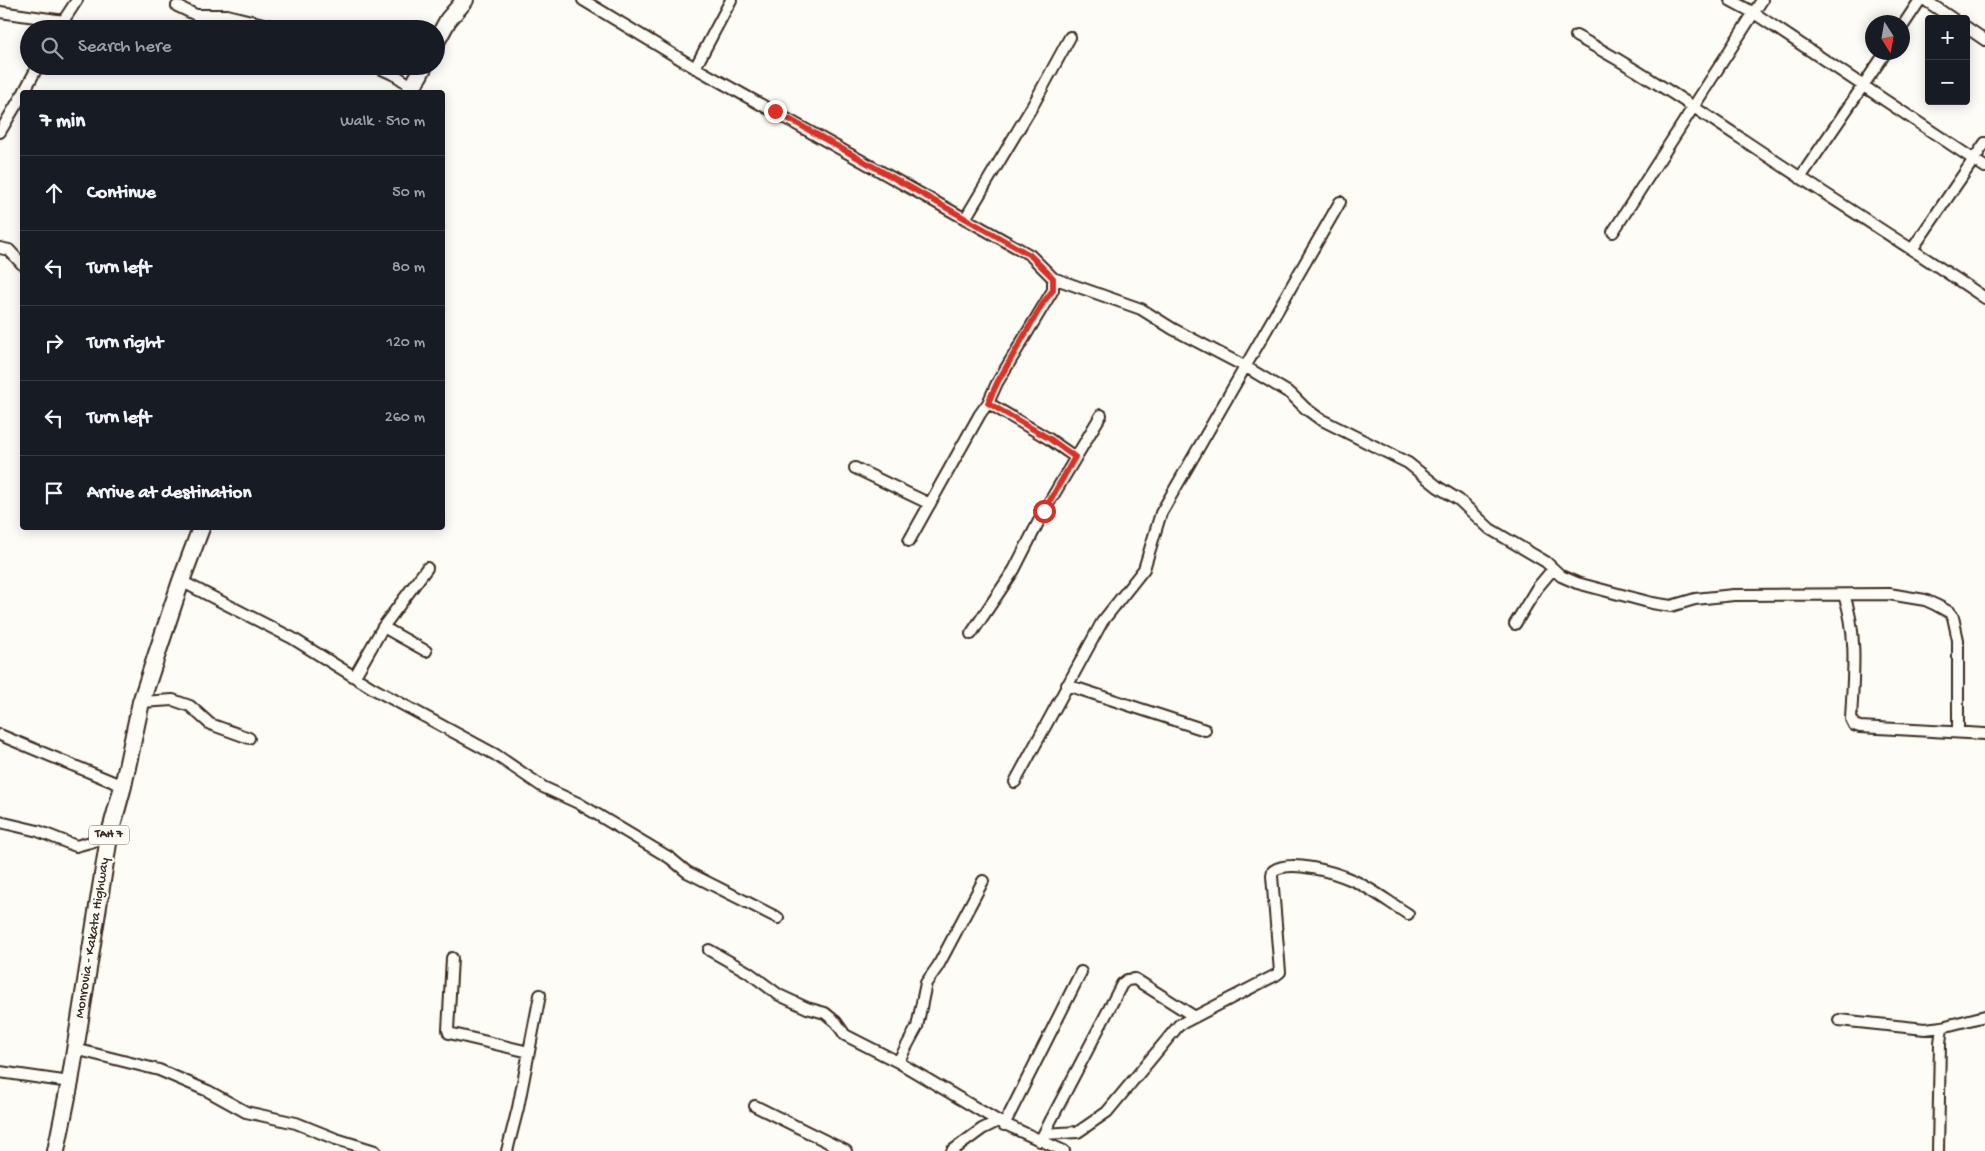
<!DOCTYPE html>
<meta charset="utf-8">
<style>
:root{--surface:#171b24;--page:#242831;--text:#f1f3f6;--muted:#9ea1a6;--line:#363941}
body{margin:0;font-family:"Gochi Hand",sans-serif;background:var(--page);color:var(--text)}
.controls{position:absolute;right:15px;top:15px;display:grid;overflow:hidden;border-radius:5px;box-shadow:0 2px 12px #0003}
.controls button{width:45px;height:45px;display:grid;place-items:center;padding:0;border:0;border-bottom:1px solid var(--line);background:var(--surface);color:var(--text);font:25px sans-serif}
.compass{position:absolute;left:1865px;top:15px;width:45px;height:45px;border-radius:50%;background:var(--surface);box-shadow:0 2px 12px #0003;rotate:169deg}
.stop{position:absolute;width:15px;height:15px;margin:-11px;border:4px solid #d93025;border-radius:50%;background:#fff}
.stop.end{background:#d93025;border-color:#fff;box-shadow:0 1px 5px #0008}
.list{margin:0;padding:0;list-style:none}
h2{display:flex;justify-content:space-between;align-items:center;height:65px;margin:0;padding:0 20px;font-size:21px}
h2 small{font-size:16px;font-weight:400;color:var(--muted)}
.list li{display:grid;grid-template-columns:32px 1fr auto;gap:15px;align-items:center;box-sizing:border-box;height:75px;padding:0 20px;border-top:1px solid var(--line)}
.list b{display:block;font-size:19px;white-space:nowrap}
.list em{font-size:16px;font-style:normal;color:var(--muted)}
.icon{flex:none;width:28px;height:28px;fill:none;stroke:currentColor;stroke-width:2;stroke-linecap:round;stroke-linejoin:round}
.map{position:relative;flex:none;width:1985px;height:1151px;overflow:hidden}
.search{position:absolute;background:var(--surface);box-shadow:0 2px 12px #0003;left:20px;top:20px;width:425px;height:55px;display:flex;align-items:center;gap:12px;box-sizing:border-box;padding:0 18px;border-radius:28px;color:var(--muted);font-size:19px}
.panel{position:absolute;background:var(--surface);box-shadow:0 2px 12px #0003;left:20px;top:90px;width:425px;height:440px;border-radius:5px}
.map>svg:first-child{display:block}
</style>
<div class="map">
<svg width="1985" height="1151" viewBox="0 0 1985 1151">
<rect width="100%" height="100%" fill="#fdfcf7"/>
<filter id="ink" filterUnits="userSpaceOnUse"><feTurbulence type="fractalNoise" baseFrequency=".02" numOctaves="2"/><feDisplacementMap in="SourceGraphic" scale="10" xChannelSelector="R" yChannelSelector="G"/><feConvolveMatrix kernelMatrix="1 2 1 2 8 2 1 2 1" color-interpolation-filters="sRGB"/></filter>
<g filter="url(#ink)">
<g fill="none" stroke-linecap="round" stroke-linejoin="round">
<defs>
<path id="minor" d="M583,0L692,66L1030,255L1053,278L1141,309L1173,329L1246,367L1291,394L1305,408L1320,419L1408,463L1438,487L1459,500L1490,529L1546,562L1561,576L1577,583L1652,603L1671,606L1695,599L1734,595L1889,594L1925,600L1936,605L1949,612L1953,617L1958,640V732
M1730,0L1754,13L1985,167
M1925,0L1953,19
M177,6L196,15H227L284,29
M0,12L64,21
M1902,27L1920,0
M1966,27L1985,40
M58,29L77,0
M1576,36C1645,73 1710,118 1775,161C1845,207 1916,251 1985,298
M375,66L395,75L413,87
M695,68L731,0
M24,92L38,66
M0,132L22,95
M1800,178L1886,52
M965,219L1033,105L1070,37
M1613,232L1762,0
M0,248L9,250L22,264
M1913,248L1985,143
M1053,278V290L997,383L988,403L1049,439L1075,457
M855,468L930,504
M909,541L980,414L988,403
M181,581L292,638L374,689L496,755L543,787L578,803L670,858L687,872L778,918
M1844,595C1858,634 1853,678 1851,719L1854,725L1860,727L1985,734
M1515,624L1537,588L1553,569
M383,627L426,651
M971,634L1014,570L1044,511L1101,415
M355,676L383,627L427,568
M1067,685L1205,730
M141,702L173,700L190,706L210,724L249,738
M0,735L123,786
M1015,782L1102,622L1144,569L1161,513L1340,202
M0,822L38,831L76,846L109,837
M983,881L938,966L926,983L917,1027L898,1062L998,1121
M709,950L748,972L779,995L807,1008L825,1013L836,1022L845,1035L898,1062
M452,958L448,1030L449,1033L529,1052
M1839,1020L1925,1029L1942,1027L1985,1016
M75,1049L159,1070L208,1091L246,1112L296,1123L336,1139L375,1151
M0,1072L70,1082
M755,1106L846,1151
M1004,1125L1081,972
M1044,1134L1078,1132L1107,1112L1179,1025L1276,975L1280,972L1272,876L1273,871C1290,859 1334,872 1352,880C1371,888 1390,903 1408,914
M1040,1141L1122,984L1127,980L1135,979L1195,1017
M507,1151L518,1108L540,995
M952,1151L982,1129L998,1121L1064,1151
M1938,1151L1940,1043L1942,1027"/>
<path id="trunk" d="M436,42L448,20L465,0
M410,92L424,66
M56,1151L70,1082L109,837L123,786L141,702L181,581L201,528"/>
</defs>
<!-- minor casing -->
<use href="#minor" stroke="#3b2a1e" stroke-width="14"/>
<!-- trunk casing -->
<use href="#trunk" stroke="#3b2a1e" stroke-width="20"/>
<!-- minor -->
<use href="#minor" stroke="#fdfcf7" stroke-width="10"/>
<!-- trunk -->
<use href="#trunk" stroke="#fdfcf7" stroke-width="16"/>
</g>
</g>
<g fill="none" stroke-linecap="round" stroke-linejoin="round" filter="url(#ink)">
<!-- route -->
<path stroke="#d93025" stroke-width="6" d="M775,111L1030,255L1053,278V290L1043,303L997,383L988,403L1050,439L1075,457L1044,511"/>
</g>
<g text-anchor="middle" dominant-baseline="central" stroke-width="4.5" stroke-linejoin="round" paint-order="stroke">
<!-- shield labels -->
<rect fill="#fdfcf7" stroke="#75695f" stroke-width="1" x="89" y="825.5" width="40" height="19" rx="4"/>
<g font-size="12" font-weight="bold" fill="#3b2a1e">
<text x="109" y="835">TAH 7</text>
</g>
<!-- street labels -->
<g font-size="14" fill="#3b2a1e" stroke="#fdfcf7">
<text transform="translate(93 938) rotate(-81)">Monrovia - Kakata Highway</text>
</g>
</g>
</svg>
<div class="controls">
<button>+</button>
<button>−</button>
</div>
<svg class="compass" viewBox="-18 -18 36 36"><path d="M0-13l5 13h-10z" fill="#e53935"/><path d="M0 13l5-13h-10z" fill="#9ea1a6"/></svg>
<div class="stop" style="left:1044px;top:511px"></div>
<div class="stop end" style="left:775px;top:111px"></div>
<div class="search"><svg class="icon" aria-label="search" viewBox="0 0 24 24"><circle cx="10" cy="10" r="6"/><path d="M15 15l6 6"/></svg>Search here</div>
<section class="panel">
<h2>7 min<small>Walk · 510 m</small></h2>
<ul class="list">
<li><svg class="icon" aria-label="ahead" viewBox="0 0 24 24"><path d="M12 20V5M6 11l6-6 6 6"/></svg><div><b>Continue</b></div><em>50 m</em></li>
<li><svg class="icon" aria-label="left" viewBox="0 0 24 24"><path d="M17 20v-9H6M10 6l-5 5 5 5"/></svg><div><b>Turn left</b></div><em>80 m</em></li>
<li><svg class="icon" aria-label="right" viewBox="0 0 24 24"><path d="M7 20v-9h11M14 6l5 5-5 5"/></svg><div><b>Turn right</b></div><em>120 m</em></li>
<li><svg class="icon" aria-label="left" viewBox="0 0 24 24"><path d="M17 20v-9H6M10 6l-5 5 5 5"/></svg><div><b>Turn left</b></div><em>260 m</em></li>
<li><svg class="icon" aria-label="arrive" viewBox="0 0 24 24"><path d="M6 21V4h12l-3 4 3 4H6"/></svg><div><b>Arrive at destination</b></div></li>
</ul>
</section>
</div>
